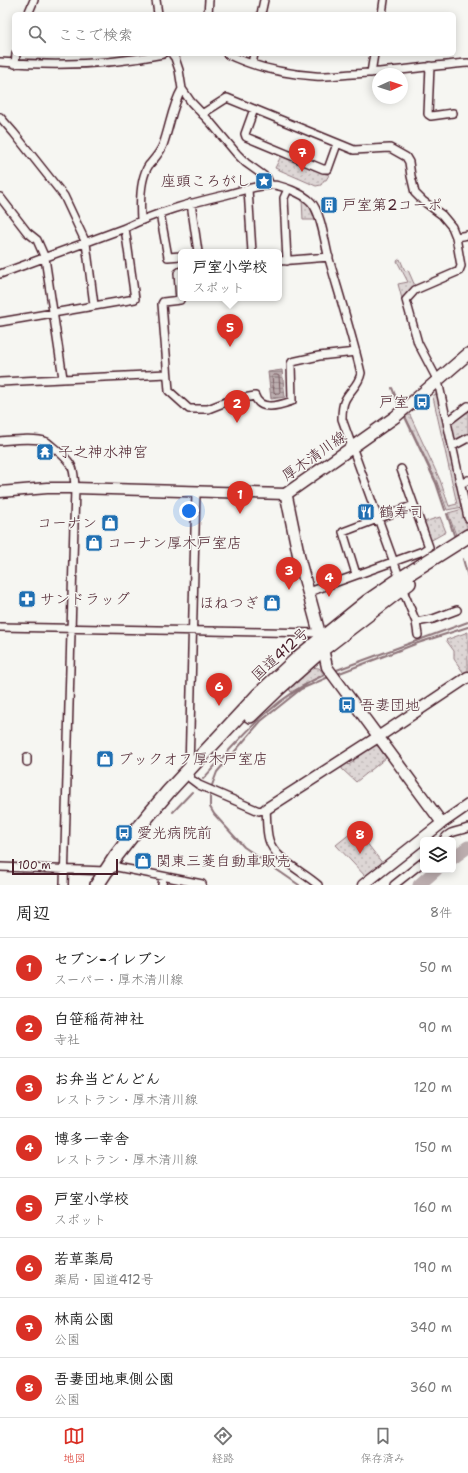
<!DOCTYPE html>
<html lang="ja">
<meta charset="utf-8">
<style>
:root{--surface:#fff;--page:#f2f2f2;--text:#222;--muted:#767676;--line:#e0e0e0;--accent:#d93025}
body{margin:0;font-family:"Shantell Sans","Klee One",sans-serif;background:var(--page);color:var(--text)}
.controls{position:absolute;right:12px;bottom:12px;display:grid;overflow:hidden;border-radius:6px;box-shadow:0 2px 10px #0003}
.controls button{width:36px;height:36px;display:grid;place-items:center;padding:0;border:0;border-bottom:1px solid var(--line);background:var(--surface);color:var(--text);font:20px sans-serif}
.compass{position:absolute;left:372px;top:68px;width:36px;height:36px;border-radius:50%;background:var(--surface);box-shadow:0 2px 10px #0003;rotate:87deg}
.scale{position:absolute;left:12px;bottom:10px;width:106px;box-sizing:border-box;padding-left:4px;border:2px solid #4a1f2b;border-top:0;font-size:11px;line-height:14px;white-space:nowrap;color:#4a1f2b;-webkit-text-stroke:3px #f6f6f2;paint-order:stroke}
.you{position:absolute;left:189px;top:511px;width:14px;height:14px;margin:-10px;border:3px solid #fff;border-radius:50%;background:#1a73e8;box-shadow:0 0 0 6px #1a73e833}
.badge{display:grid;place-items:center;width:26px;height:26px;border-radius:50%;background:var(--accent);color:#fff;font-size:13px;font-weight:700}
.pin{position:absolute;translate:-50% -33px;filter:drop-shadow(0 1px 2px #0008)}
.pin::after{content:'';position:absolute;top:21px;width:14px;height:12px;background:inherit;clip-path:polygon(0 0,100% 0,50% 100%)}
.popup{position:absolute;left:178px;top:249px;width:104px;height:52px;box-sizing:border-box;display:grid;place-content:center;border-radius:6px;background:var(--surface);filter:drop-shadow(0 1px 3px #0005);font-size:13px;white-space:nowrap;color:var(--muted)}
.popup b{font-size:15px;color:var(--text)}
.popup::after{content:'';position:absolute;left:50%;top:100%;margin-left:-8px;border:8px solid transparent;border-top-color:var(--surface)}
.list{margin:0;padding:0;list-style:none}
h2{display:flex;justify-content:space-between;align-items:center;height:52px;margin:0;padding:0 16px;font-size:17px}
h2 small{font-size:13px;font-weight:400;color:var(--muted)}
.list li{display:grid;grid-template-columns:26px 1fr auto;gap:12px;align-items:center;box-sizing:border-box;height:60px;padding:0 16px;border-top:1px solid var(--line)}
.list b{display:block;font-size:15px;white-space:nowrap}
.list p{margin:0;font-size:13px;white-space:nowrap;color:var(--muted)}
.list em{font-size:13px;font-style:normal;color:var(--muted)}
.icon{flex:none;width:22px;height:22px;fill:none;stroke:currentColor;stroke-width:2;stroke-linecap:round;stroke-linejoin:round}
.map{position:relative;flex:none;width:468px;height:885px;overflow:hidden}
.search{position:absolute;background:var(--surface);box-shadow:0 2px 10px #0003;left:12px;right:12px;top:12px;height:44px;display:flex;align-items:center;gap:10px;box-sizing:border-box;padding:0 14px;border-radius:6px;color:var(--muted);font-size:15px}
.sheet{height:532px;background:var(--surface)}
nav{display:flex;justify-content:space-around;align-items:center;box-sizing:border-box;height:56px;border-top:1px solid var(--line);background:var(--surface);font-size:11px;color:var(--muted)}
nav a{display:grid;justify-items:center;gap:2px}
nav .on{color:var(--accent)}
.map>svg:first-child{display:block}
</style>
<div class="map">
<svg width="468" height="885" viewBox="0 0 468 885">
<defs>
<pattern id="park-dots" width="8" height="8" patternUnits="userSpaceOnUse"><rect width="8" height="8" fill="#ddd6d5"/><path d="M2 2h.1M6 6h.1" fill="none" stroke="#bfb7b7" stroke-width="1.8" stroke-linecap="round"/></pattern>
<pattern id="water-rules" width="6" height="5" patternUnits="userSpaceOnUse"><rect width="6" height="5" fill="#bbadae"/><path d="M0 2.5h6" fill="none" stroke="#9a8c8e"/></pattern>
</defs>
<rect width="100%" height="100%" fill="#f6f6f2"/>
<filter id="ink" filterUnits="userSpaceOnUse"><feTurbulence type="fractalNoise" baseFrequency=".025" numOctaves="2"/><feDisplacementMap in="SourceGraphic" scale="8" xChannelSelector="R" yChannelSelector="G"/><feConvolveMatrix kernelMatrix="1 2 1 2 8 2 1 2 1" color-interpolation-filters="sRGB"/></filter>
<g filter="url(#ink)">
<!-- park -->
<path fill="url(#park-dots)" stroke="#947a80" d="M281,156L329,175L326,180H324L321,185L316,186L275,168Z
M302,199L310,204L316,220H303Z
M400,259L405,271L408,270L415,286L402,299L398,284L408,282L397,261Z
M435,394L438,395L463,507L447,510L437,482L405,415H410L440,480L449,506L457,504L433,397Z
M468,410V435L457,440L454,438L452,425L453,422Z
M463,509L467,528L456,535L448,513Z
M440,517L446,532L430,541L424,522Z
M468,632V674L467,675L463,672L454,659V651L446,640Z
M310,667L319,668L324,674L291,692L288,687Z
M372,745L378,746L386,758L356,782L342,769V766L347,763L349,765L354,761L353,759Z
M356,829L383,864L367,878L336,845Z"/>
<!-- water -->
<path fill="url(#water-rules)" stroke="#8e747a" d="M282,370L285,397L271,399L268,372Z"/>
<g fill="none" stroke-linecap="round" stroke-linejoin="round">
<!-- shore -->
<path stroke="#77585f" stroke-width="1" d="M274,375H277L279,376L280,392L279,394H276L274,392L272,377Z"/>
<!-- stream -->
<path stroke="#8e747a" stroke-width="2" d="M392,388L399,405
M405,417L436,483L445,510
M447,514L454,535
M463,559L468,577
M334,671L468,622
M337,674L418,643L468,627
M203,779C241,737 275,696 328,673
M211,788L217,772L261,721L301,689L331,676
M210,792V807L214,814L244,847L299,885
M173,812L192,792"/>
<!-- river -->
<path stroke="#bbadae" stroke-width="13" d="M453,858L468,847
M419,885L436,870"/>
<defs>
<path id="street" d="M156,0L158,14
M28,14L34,0
M208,14L209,0
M261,14L264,0
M382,14L384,0
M172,54L175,58L179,70L182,89L191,102L211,123L237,154L246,163L267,178L270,185
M227,54C254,67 285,74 315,76C327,77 340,75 352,74C391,72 429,66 468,63
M0,62C53,66 110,65 163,54
M15,64L16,54
M252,64L254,54
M430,66L428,114L431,116L453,113
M371,73L374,54
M254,109L245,134L246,137L323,169H328L337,144
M202,114L227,98L354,150L390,148L406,157L409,162L411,176L415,193L423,201L442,215L452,227L456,237L461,266L459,271L415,290L406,300L418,343L438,381L468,518
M0,117L14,133L64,196L86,243L94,305
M248,189L252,252
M0,197L27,232L37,240L45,258L63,378
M191,203L198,252
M160,213L168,257L181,256
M141,220C140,204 140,178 149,165C155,158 160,153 163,145C170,126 172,106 182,89
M456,237L468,235
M279,261L329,257
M287,261L284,198L288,189
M181,271L178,273L180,300L163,302L162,304L169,391L189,409H208L231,400L255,396C260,412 280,405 292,401L291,364L292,362L319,356L356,352
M0,274L125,228C157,212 191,203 225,195C240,191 255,186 270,185C280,184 304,194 311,202C321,212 325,244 329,259C340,297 352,335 361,373C359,385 350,390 345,400C342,406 342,412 342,419L400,579
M0,322L135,299L125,228
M0,382L167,374
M447,422L468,406
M0,441C12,440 36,437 47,442C51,445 55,449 59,452C74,465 74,469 75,488L64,885
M453,446L468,438
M461,484L468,480
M196,491L189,770L191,779L199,785L259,811L266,809C267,819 266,830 269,840C274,859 304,872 318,885
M356,574L343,532L414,505
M402,588L416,622L418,635
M309,592L423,551L429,547L401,469
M416,622L433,619L457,610
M0,627L320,633
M27,757V762
M443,840C450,830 458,832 468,828
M0,867L106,871L117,867L202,884
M162,885L163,877
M394,885L423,862"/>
<path id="secondary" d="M0,492L47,488H75L286,494
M322,644L327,667L442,823
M266,809L378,737L468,677
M363,885L442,823L468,805"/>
<path id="primary" d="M321,639L300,562L286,494L395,417L468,354"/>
<path id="highway" d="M250,716L278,689L323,649L409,583
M97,885L116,856L137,829L168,792L259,694L300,656L368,601L400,579L468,536"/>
</defs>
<!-- street casing -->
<use href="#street" stroke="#4a1f2b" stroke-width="10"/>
<!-- secondary casing -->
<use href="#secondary" stroke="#4a1f2b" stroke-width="13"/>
<!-- primary casing -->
<use href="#primary" stroke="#4a1f2b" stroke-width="14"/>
<!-- highway casing -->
<use href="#highway" stroke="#4a1f2b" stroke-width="16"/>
<!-- street -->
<use href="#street" stroke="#f6f6f2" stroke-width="7"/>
<!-- secondary -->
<use href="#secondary" stroke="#f6f6f2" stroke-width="10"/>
<!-- primary -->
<use href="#primary" stroke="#f6f6f2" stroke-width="11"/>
<!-- highway -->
<use href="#highway" stroke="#f6f6f2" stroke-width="13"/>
</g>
</g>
<!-- icons -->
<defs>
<symbol id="sight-square" viewBox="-11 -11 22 22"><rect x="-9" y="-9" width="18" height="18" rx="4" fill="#1f6fb2" stroke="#f6f6f2"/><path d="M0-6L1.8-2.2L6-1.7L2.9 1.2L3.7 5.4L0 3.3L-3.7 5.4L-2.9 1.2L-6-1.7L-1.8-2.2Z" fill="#fff"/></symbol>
<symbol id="building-square" viewBox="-11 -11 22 22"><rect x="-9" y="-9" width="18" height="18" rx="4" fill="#1f6fb2" stroke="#f6f6f2"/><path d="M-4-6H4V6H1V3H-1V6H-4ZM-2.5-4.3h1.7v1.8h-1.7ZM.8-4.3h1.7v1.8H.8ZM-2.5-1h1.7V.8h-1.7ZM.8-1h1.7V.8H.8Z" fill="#fff"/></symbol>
<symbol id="bus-square" viewBox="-11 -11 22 22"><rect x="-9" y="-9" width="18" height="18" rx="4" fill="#1f6fb2" stroke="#f6f6f2"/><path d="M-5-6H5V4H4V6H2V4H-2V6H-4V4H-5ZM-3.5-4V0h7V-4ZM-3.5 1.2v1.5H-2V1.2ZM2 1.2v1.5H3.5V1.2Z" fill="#fff"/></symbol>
<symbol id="temple-square" viewBox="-11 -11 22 22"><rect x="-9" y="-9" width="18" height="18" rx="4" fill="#1f6fb2" stroke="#f6f6f2"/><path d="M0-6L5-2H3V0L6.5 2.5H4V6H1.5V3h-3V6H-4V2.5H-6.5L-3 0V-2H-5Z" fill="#fff"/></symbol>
<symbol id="restaurant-square" viewBox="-11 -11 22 22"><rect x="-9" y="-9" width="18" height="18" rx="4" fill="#1f6fb2" stroke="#f6f6f2"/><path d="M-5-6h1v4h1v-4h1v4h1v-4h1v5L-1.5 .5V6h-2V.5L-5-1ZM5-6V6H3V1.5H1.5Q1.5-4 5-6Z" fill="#fff"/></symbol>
<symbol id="shop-square" viewBox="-11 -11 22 22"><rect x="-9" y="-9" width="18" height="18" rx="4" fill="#1f6fb2" stroke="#f6f6f2"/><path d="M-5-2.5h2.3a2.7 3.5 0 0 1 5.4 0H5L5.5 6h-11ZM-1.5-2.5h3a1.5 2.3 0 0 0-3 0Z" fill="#fff"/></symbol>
<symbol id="pharmacy-square" viewBox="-11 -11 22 22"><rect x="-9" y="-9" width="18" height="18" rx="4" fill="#1f6fb2" stroke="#f6f6f2"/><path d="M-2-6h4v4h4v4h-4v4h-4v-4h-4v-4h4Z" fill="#fff"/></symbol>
</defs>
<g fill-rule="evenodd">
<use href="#sight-square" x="254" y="171" width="20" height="20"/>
<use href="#building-square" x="319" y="195" width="20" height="20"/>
<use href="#bus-square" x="412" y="392" width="20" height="20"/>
<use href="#temple-square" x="35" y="442" width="20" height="20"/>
<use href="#restaurant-square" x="356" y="502" width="20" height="20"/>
<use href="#shop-square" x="100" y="513" width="20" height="20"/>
<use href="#shop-square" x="84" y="533" width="20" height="20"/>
<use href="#pharmacy-square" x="17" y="589" width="20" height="20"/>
<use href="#shop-square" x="262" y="593" width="20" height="20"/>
<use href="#bus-square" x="337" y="695" width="20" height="20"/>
<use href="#shop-square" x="95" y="749" width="20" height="20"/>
<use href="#bus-square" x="114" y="823" width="20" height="20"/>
<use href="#shop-square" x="133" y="851" width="20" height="20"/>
</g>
<g text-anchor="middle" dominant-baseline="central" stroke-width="3" stroke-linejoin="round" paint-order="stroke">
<!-- poi labels -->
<g font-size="15" fill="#4a1f2b" stroke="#f6f6f2" text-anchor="start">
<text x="251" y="181" text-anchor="end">座頭ころがし</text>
<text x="342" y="205">戸室第2コーポ</text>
<text x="409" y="402" text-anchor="end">戸室</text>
<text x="58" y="452">子之神水神宮</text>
<text x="379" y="512">鶴寿司</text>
<text x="97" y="523" text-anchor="end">コーナン</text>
<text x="107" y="543">コーナン厚木戸室店</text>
<text x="40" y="599">サンドラッグ</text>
<text x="259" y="603" text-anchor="end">ほねつぎ</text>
<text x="360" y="705">吾妻団地</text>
<text x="118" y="759">ブックオフ厚木戸室店</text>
<text x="137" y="833">愛光病院前</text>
<text x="156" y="861">関東三菱自動車販売</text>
</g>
<!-- street labels -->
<g font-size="15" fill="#4a1f2b" stroke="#f6f6f2">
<text transform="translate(314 456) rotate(-35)">厚木清川線</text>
<text transform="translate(280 654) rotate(-42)">国道412号</text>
</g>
</g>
</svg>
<div class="controls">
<button><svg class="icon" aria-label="layers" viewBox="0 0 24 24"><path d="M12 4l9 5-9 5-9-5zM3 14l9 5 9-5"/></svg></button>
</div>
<svg class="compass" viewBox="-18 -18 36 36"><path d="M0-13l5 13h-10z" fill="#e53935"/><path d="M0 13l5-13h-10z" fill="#767676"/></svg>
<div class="scale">100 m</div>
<div class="you"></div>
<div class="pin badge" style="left:240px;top:514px">1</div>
<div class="pin badge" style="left:237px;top:423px">2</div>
<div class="pin badge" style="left:289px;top:590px">3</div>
<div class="pin badge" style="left:329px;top:597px">4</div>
<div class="pin badge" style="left:230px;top:347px">5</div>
<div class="popup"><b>戸室小学校</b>スポット</div>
<div class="pin badge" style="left:219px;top:706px">6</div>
<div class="pin badge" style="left:302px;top:172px">7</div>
<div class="pin badge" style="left:360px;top:854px">8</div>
<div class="search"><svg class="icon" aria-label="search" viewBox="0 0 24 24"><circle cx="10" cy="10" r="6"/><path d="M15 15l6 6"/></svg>ここで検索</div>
</div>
<section class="sheet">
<h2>周辺<small>8件</small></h2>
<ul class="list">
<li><span class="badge">1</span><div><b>セブン-イレブン</b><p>スーパー · 厚木清川線</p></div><em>50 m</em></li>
<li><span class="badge">2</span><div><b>白笹稲荷神社</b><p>寺社</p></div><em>90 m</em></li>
<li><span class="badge">3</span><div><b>お弁当どんどん</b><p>レストラン · 厚木清川線</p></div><em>120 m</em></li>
<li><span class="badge">4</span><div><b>博多一幸舎</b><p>レストラン · 厚木清川線</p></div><em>150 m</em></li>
<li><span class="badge">5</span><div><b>戸室小学校</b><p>スポット</p></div><em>160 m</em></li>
<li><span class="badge">6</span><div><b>若草薬局</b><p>薬局 · 国道412号</p></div><em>190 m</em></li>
<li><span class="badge">7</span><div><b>林南公園</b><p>公園</p></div><em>340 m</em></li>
<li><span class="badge">8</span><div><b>吾妻団地東側公園</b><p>公園</p></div><em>360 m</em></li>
</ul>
</section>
<nav>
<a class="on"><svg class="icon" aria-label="map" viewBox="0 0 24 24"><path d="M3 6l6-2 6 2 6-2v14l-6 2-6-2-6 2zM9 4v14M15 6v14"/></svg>地図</a>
<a><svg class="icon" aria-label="directions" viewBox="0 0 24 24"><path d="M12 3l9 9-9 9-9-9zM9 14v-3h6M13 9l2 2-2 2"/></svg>経路</a>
<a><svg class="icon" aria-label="saved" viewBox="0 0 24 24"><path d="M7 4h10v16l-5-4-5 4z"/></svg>保存済み</a>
</nav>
